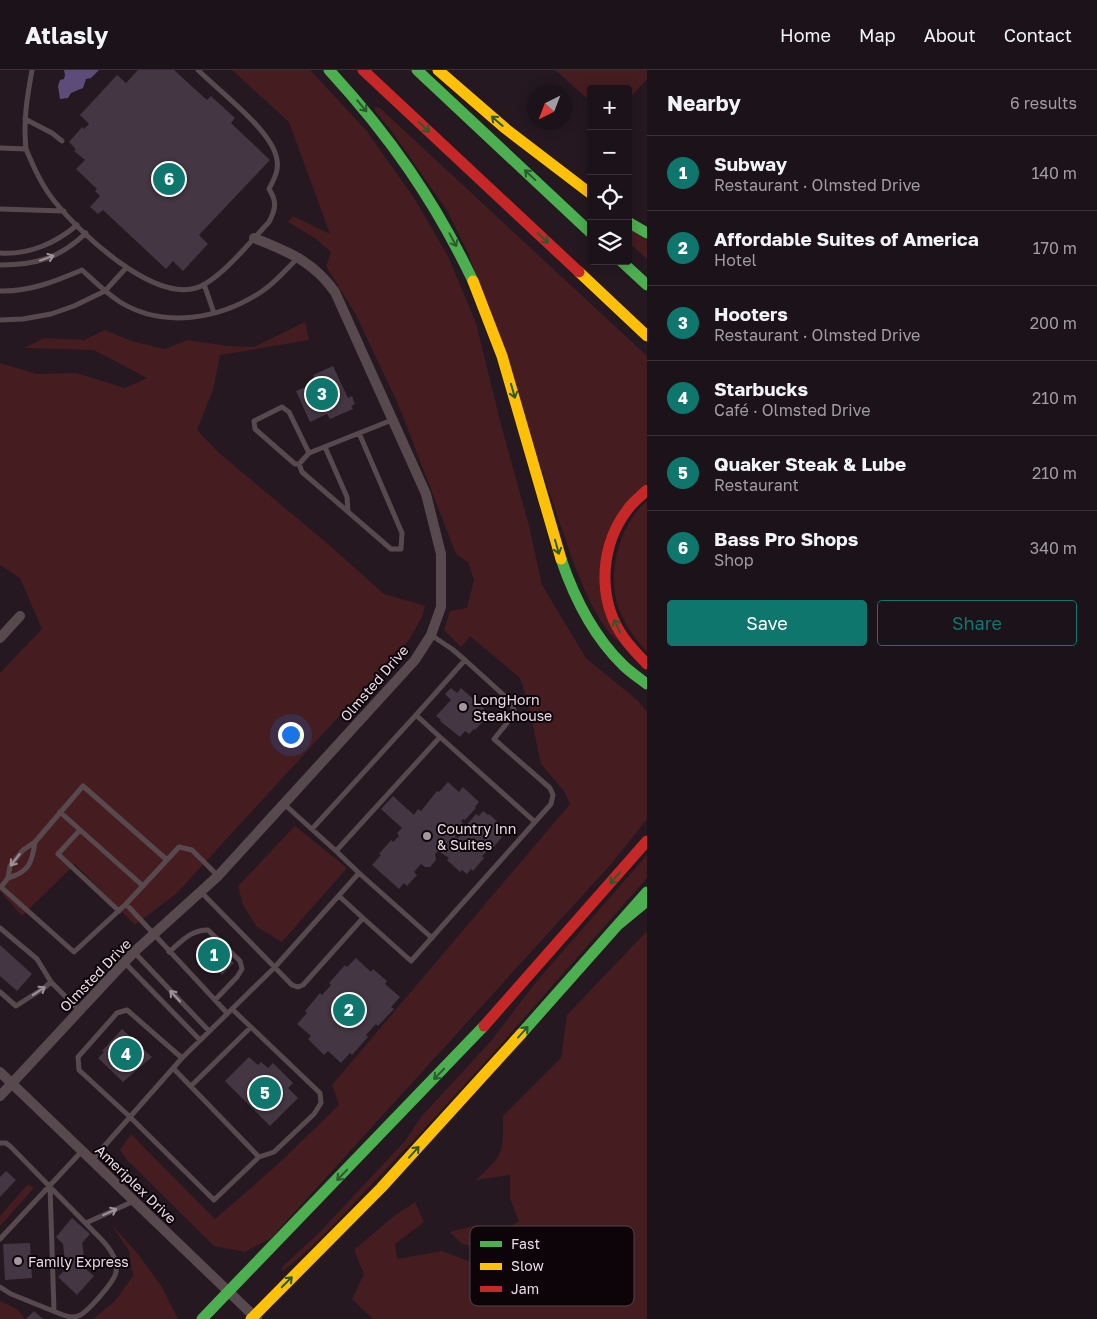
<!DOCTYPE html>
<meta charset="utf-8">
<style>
:root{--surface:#1c1219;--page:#251b22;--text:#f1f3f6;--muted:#a09ea2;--line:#3a3238;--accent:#0f766e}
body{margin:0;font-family:"Golos Text",sans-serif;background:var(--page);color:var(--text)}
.controls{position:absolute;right:15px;top:15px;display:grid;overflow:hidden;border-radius:5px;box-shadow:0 2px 12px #0003}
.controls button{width:45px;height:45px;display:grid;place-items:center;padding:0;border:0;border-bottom:1px solid var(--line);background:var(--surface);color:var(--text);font:25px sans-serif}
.compass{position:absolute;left:527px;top:15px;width:45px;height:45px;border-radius:50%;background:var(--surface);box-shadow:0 2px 12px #0003;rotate:222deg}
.you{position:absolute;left:290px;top:664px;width:18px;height:18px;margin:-12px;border:4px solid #fff;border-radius:50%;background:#1a73e8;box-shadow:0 0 0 8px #1a73e833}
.badge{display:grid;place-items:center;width:32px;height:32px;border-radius:50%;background:var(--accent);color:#fff;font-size:16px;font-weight:700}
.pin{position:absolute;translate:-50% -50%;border:2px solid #fff;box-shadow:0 1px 5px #0006}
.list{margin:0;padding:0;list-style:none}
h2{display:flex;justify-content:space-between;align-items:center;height:65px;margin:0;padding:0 20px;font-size:21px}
h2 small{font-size:16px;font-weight:400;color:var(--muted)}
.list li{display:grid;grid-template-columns:32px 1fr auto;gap:15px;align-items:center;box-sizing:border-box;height:75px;padding:0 20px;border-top:1px solid var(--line)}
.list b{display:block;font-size:19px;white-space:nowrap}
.list p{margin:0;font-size:16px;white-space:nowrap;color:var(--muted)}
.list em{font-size:16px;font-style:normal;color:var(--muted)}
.actions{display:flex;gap:10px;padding:15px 20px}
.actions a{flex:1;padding:11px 0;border:1px solid var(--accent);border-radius:5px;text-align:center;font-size:18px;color:var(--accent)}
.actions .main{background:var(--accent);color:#fff}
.icon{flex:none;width:28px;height:28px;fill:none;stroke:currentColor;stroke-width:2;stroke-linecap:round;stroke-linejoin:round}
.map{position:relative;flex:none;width:647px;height:1249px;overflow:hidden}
header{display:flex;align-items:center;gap:30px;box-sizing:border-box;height:70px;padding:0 25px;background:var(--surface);border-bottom:1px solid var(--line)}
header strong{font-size:24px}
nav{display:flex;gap:28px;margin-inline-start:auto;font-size:18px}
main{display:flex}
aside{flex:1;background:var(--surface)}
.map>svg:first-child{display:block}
</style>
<header>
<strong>Atlasly</strong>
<nav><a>Home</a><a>Map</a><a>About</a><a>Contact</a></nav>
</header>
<main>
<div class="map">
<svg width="647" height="1249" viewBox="0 0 647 1249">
<rect width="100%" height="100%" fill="#251821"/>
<!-- green -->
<path fill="#451d20" d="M232,0H310L366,60L414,128L448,186L476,253L500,351L529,456L542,515L586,588L637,630L647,642V749L612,793L271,1168L245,1182L214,1176L128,1091L120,1080L131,1064L215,1149L276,1096L339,1035L332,1015L570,734L564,721L541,694L528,632L520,608L470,566L461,577L444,560L450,541L467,538L474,510L468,492L456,484L398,334L356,245L326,196L331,182L316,169L288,152L293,146L330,164L289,52Z
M555,0H647V9L628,30V19H591V32Z
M375,37L380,38L647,286V412L605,468L618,572C596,550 585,521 573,492L469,185L448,142L391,60L375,41Z
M628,158L647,170V189L628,172Z
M305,252L309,270L220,285L213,320L197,360L219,383L328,474L384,524L425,536L422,547L409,570L177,823L135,855L75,794L22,846L0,821V603L42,559L20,508L0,495V293L37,304L76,303L125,318L147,308L94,280L24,278L44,268L84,270L105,260L131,271L165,279L188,270L227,276L254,277Z
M647,431V582C635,569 622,551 617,533C608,499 620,454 647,431Z
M295,756L347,798L282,872L257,857L243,835L238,816Z
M647,785V808C562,904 479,1002 390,1095C355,1131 322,1171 283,1201L281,1199L284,1195L318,1164L405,1071L421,1047L491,971L536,912Z
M647,861V1249H373L352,1229L364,1204L354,1180L394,1146L415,1132L424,1152L395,1174L397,1189L442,1181L468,1191L492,1184L461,1173L450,1162L477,1155L496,1167L519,1151L510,1129V1105L476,1110C504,1084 503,1084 503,1046L561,988L567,945Z
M28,1114L34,1118L0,1156V1146Z
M111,1154L138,1184L162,1217L178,1249H93L115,1231L133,1206L129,1181Z
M0,1231L17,1239L25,1249H0Z"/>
<!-- water -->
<path fill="#5d4b7a" d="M64,0H99L91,8L86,9L83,18L71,23L68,28L60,29L58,16L60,10L64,9L65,5Z"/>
<!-- building -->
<path fill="#443642" d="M138,0H174L207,30L211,26L235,48L231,53L270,90L199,165L208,174L183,201L173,191L166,199L103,140L98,144L90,137L100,126L95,121L97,119L76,99L85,90L74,81L76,79L69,72L82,57L84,59L89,54L80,45L117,5L126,13Z
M333,296L348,328L352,326L355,334L351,336L353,339L330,349L327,344L310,352L296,321L313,314L312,311L315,310L313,305Z
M451,618L457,623L461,618L490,644L475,660L474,659L469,664L465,661L460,667L440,651L441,650L436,646L451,630L445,624Z
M448,712L459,722L463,717L479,732L475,737L476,738L465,750L463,749L461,751L463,753L453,764L458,768L466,759L465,757L476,744L479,746L483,741L488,745L489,744L502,756L501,757L505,761L501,766L502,767L491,780L489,779L482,786L484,788L473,801L471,799L467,804L462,800L460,802L447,790L449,788L438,781L435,784L436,790L430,797H425L421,794L414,802L417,805L407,816L404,813L399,819L372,795L381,785L379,784L391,770L393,772L399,766L397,763L402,758L381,739L393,726L414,745L418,739L421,741L437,721L439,722Z
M211,870L234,893L222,905L211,893L208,896L203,892L206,889L199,882L200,880L199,879Z
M0,875L32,904L17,921L0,906Z
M356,888L371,902L373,899L387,911L385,914L400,927L391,937L394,939L378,956L376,954L366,965L368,967L352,985L350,983L341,993L328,981L324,985L308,969L311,966L297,954L307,943L305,941L320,923L322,925L331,915L329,913L345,895L347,897Z
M122,959L152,987L123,1012L98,988L104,982L102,981Z
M249,987L258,995L261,992L268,998L273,993L293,1013L288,1018L298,1028L270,1056L225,1011Z
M6,1101L16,1110L0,1127V1107Z
M72,1148L90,1164L82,1173L86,1199L94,1206L77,1225L58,1207L66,1199L63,1174L56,1167Z
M30,1173L32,1208L5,1210L3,1174Z
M34,1241L43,1249H26Z"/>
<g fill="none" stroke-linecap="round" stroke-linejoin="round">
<!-- lane -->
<path stroke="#58494f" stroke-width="5" d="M25,49L52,63L62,71
M0,78L26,79C34,98 42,116 55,132C81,164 152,231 196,218C219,211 252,170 269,152C276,139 277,131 269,119C274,109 279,101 277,90C273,61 220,22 198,0
M26,79C23,51 27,28 32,0
M0,139L64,141
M0,183C29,185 56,173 77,155
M0,195C36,195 60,188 86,163
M204,214L214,243
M0,221C29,222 56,211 82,200C94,211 106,223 120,232C164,259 220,249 261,222C275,213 286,199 298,188
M0,250L23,249L51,244L74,236L105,221L126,198
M359,363L402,463L401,479H391L302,402L299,394L309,383L392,350
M325,377L347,427L348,441
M299,394H295L255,359L254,351L282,337L289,342L309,383
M440,667L535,752
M284,734L336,781L440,667L416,645L465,590L452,579L431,565
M60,742L143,816
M312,759L416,645
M80,760L58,784L119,841
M167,790L179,777L192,780L218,806
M359,803L432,868
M8,808C29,802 32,793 35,772
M202,823L292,915L298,917L303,915L363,848L339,826
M126,834L167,790L83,716L35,772L23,780L10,796L8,808L1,817L74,882L126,834L227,943
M363,848L411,891L551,734L553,725L550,718L494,669L512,647L514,640L509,630L465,590
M0,858L37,889L51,912L44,918L16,936L0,922
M134,882L209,961
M169,882C182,871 191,860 208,860L240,891L242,899L237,907L215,930
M124,892L200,970
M51,912L80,941
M182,988L127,940L117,943L78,987L79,1000L129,1046L214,1130L259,1087L274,1082L314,1044L321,1033L320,1023L232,939
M173,998L259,1087
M191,1016L251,957
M0,1073H6L11,1077L100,1168C109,1177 118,1189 116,1202C115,1211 86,1244 78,1246C73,1248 69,1247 63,1245L11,1224L0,1217
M92,1090L182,988L274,898L359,803L336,781
M50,1116L54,1241
M86,1153L134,1131
M0,1169L82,1081"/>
<!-- street -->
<path stroke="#58494f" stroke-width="10" d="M0,568L20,546
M0,1002L257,1249
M0,1026L134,882L218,806L415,590L431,565L441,537V484L426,424L335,222C312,190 288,182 254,168"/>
<!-- fast -->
<path stroke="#4caf50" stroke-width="11" d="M329,0C389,65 435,131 473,211
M417,0L591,163
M628,152L647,163
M621,191L647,215
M561,489C574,527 593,566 623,595C630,602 639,608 647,614
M619,854L647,831
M521,964L647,822
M202,1249L484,956"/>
<!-- slow -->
<path stroke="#ffc107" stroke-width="11" d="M438,0L506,59L591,124
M579,202L647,266
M473,211L502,286L561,489
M251,1249L381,1118L521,964"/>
<!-- jam -->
<path stroke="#c62828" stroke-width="11" d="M363,0L579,202
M647,420C641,426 633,432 628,439C601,474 597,524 620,562C627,574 637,584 647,594
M484,956L647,771"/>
</g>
<!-- one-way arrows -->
<defs><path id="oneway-shaft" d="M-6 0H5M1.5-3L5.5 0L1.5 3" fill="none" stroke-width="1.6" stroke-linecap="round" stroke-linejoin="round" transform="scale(1.25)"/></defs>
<g stroke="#2c5a2c">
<use href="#oneway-shaft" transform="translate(362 36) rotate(50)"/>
<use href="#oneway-shaft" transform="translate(497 51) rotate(-139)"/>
<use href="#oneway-shaft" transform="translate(424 57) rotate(43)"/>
<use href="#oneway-shaft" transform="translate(530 105) rotate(-137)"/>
<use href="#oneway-shaft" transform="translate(543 168) rotate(43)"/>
<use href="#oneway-shaft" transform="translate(453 170) rotate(62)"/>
<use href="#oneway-shaft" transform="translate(513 321) rotate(74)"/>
<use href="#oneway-shaft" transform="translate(557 477) rotate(74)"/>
<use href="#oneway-shaft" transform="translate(617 556) rotate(-116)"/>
<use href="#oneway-shaft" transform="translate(615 808) rotate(131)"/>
<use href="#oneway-shaft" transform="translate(523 962) rotate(-48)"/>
<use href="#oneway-shaft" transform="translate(439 1004) rotate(134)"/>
<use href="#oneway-shaft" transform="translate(414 1082) rotate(-48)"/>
<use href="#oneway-shaft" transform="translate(342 1105) rotate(134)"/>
<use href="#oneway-shaft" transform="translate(287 1212) rotate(-45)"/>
</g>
<g stroke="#a1929a">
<use href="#oneway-shaft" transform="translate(47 188) rotate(-20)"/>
<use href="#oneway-shaft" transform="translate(15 790) rotate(128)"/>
<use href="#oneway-shaft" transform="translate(39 921) rotate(-34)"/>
<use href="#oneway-shaft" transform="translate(175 926) rotate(-133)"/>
<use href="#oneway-shaft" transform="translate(110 1142) rotate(-25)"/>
</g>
<!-- markers -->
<g fill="#a596a0" stroke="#0d0409" stroke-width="2">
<circle cx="463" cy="637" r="5"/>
<circle cx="427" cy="766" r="5"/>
<circle cx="18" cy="1191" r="5"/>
</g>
<g text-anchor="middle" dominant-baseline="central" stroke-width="4" stroke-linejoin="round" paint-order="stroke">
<!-- street labels -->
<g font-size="14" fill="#eadae4" stroke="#0d0409">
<text transform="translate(374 613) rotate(-49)">Olmsted Drive</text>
<text transform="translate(95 905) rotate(-46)">Olmsted Drive</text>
<text transform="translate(136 1114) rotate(44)">Ameriplex Drive</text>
</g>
<!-- poi labels -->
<g font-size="14" fill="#eadae4" stroke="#0d0409" text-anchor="start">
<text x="473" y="629">LongHorn<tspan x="473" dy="16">Steakhouse</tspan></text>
<text x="437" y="758">Country Inn<tspan x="437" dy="16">&amp; Suites</tspan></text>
<text x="28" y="1191">Family Express</text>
</g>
</g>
<!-- legend -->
<rect x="470" y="1156" width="164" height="80" rx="8" fill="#0d0409" stroke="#4f444b" stroke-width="1"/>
<rect x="480" y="1171" width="22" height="6" fill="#4caf50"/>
<rect x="480" y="1193" width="22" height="7" fill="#ffc107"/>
<rect x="480" y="1216" width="22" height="6" fill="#c62828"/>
<g font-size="14" fill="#eadae4">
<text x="511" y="1179">Fast</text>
<text x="511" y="1201">Slow</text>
<text x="511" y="1224">Jam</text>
</g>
</svg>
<div class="controls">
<button>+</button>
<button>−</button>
<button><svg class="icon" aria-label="locate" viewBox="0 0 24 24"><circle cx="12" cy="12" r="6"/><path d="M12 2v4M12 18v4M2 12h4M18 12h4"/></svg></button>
<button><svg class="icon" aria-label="layers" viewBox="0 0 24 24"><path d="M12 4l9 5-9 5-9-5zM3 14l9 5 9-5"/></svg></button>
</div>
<svg class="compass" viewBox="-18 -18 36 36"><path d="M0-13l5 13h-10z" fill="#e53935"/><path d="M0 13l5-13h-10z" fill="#a09ea2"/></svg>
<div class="you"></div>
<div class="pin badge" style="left:214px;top:885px">1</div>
<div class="pin badge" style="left:349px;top:940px">2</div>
<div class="pin badge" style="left:322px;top:324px">3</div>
<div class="pin badge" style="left:126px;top:984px">4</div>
<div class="pin badge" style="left:265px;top:1023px">5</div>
<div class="pin badge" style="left:169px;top:109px">6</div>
</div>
<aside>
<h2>Nearby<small>6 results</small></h2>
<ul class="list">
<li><span class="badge">1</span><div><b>Subway</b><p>Restaurant · Olmsted Drive</p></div><em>140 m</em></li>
<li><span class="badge">2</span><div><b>Affordable Suites of America</b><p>Hotel</p></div><em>170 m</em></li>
<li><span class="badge">3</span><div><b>Hooters</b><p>Restaurant · Olmsted Drive</p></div><em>200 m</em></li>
<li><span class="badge">4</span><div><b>Starbucks</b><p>Café · Olmsted Drive</p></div><em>210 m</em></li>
<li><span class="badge">5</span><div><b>Quaker Steak &amp; Lube</b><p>Restaurant</p></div><em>210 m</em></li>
<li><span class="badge">6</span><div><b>Bass Pro Shops</b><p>Shop</p></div><em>340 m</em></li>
</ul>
<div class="actions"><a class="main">Save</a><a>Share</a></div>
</aside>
</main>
